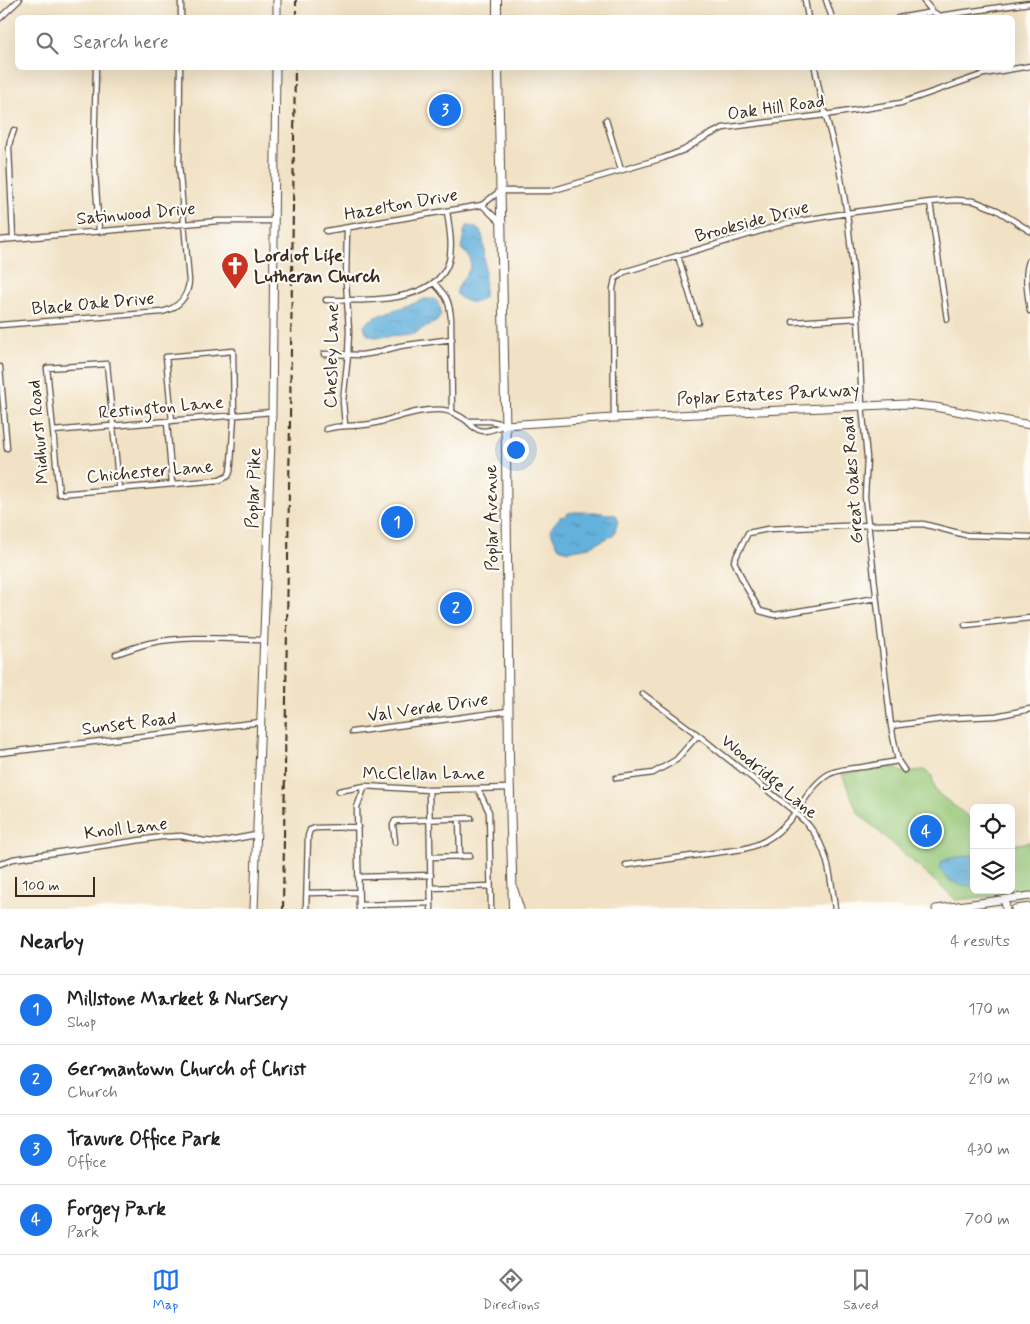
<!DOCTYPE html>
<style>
:root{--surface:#fff;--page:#f2f2f2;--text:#202124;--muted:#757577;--line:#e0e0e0;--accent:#1a73e8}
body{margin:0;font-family:Mynerve,sans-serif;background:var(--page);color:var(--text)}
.controls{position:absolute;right:15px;bottom:15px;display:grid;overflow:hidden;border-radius:8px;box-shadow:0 5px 20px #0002}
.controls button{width:45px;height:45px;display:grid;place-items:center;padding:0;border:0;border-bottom:1px solid var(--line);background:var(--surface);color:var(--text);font:25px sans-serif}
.scale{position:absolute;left:15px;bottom:12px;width:80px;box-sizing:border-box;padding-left:5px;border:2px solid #3b2a1e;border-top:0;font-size:14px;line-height:18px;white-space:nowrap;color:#3b2a1e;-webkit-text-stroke:4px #fdfcf7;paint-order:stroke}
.you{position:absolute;left:515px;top:449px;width:18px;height:18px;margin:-12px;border:4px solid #fff;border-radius:50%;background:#1a73e8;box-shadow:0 0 0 8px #1a73e833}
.badge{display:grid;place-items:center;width:32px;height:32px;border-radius:50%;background:var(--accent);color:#fff;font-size:16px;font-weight:700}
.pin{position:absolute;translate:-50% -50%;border:2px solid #fff;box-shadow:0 1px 5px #0006}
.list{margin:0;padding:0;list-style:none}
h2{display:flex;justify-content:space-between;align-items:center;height:65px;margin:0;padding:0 20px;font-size:21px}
h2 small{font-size:16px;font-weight:400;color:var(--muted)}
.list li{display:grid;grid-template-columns:32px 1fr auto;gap:15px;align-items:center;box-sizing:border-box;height:70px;padding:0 20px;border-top:1px solid var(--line)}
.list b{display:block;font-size:19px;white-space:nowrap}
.list p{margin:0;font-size:16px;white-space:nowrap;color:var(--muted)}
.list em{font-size:16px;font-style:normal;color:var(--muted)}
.icon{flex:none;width:28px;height:28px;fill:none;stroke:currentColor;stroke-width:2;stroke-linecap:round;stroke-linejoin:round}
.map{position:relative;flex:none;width:1030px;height:909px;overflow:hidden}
.search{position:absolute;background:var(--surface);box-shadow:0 5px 20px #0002;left:15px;right:15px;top:15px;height:55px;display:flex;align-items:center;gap:12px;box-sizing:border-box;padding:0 18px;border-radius:8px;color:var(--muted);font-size:19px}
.sheet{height:345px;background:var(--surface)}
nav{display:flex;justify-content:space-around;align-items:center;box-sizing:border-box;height:70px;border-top:1px solid var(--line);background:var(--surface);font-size:14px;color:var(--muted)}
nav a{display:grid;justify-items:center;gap:2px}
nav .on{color:var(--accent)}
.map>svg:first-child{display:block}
</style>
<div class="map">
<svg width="1030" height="909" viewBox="0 0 1030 909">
<defs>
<pattern id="water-ripples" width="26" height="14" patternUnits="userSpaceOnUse" patternTransform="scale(1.25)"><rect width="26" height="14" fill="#64b1dd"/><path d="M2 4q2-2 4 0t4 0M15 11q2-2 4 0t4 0" fill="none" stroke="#5490b3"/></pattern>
</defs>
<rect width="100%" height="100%" fill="#fdfcf7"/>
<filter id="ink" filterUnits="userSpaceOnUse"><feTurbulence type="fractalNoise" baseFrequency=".02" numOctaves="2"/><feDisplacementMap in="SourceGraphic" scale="10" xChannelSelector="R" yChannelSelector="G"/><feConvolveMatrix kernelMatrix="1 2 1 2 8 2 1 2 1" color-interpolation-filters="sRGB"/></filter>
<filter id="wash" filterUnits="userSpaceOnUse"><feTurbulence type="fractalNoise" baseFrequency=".0096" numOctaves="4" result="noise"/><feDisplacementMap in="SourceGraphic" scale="20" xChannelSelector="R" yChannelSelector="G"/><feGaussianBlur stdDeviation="1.12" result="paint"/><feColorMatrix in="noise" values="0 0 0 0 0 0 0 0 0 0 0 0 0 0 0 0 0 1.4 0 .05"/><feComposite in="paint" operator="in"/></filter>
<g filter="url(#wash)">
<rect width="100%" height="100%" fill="#f1e2c5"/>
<!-- grass -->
<path fill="#95c777" stroke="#68784a" d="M889,767L897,768L901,772L924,770L932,776L935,791L974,821V890H1011V845L1030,842V892L956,900L858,813L842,774Z"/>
<!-- water -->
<path fill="url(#water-ripples)" stroke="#506e7e" d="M467,226C473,226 478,228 481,233C486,241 485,286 484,297C477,306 464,302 457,295C455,281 475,273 470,258C468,254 464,252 461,249L465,228Z
M424,299H434L437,301L440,308L441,313L440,317L436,322L425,327L414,334L374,337L367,334L364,326C373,313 409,307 424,299Z
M574,512H595L616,515L618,520L615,532L612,536L589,547L568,551L559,548L554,539L550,529L561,516L563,517L568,513Z
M974,855V886C959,886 946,882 940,868L942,861L952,858Z"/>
</g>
<g filter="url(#ink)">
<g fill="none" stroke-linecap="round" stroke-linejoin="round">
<defs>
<path id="street" d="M805,0L808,18
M826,0L832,18
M923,0L933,12
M0,18L19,0
M181,18V0
M898,18L933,12L940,16L945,15L1030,3
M96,68L94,157L99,231
M815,68L819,89L839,167L847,213L858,318L862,405L867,458L865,497L891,726L898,761L904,770
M606,120L621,170
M930,202L947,319
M482,205L501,223
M326,231L482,205L500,191H551L663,158L684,150L705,137L723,128L825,115L901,103L984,74L1030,66
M13,238L9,148L10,141L14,130
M0,240L218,221H274
M678,256L698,322
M1030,259C1023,274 1028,294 1030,311
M434,283C446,296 449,299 451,318L452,412
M326,300C362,301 437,304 449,261C453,245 449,226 447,211
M793,322L858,318
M0,325L162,312C178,308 188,297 189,281L179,164L180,68
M324,354L361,355L374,353L400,346L452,339
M0,367L7,448
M614,418L613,289L615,279L624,272L787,223L847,213L930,202L955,200L974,201L997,210L1030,231
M467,421H490L504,424
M167,422L172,484
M345,425L343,401L348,355L349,331L346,281L347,228
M326,429C341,424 356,427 371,424C395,419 418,408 443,410C451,411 460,416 467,421C472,426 476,430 483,431C491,431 498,427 505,425
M53,431L272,412
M119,489L107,364L47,368L59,494L220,480L228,476L230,472L231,463L234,416L233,351L166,357L172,421
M876,598L775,615L760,611L745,585L734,561L748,533L768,529L869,525L923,524L966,535L1030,537
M965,625L1030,618
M116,654C127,650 138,646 150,643C187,635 226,639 264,640
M643,694L698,735L795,812C800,817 805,821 809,826C829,850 831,880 835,909
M891,726L951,718L996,716L1030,709
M352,732L508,711
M0,753L261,722
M616,778L653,773L676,760L698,735
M478,789L489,812L491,909
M429,790L431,909
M339,791L365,786L429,790L510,788
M459,819L460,857
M395,842L393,825L395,821L471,818
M431,857L470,856
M0,864L13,859L161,837L181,836L204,841L218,842L256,835
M626,865L743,849C768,843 780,832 796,812C806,798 814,783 829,774C839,769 852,768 863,767C875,765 886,763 898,761
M358,877L431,875
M431,888L490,886
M307,893L358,892
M359,905L431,903
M306,909L308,836L310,830L315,828L358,827
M359,909L357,807L365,786"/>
<path id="secondary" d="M277,18V0
M505,425L614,418L906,404L935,407L1030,425
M514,890L520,909
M1005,900L1006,909
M254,909L272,412L276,68
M936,909L1030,896
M1015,909L1030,907"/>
<path id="primary" d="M497,0V18
M498,68L506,452L509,758L513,909"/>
</defs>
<!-- street casing -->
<use href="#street" stroke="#564637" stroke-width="7"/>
<!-- secondary casing -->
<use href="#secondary" stroke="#564637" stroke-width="9"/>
<!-- primary casing -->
<use href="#primary" stroke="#564637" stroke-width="10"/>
<!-- street -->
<use href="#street" stroke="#fff" stroke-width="4.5"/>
<!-- secondary -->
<use href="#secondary" stroke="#fff" stroke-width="7"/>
<!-- primary -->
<use href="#primary" stroke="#fff" stroke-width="8"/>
<!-- rail -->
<path stroke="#3b2a1e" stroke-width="2" stroke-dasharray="8 4" stroke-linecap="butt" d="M296,18V0
M283,909L295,68"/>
</g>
</g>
<!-- icons -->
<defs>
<symbol id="church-pin" viewBox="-11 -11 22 30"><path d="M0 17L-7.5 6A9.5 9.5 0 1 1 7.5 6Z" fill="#c8321e" stroke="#fdfcf7"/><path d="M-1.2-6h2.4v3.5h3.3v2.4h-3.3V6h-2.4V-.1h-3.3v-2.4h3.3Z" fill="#fff"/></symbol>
</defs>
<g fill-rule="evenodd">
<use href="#church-pin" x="219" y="250" width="32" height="43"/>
</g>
<g text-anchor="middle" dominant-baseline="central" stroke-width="4.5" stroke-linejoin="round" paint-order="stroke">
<!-- street labels -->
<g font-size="18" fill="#3b2a1e" stroke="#fdfcf7">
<text transform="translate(776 108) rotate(-8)">Oak Hill Road</text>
<text transform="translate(401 205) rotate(-10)">Hazelton Drive</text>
<text transform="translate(136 214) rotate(-5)">Satinwood Drive</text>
<text transform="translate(752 222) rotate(-15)">Brookside Drive</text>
<text transform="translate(93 304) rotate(-5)">Black Oak Drive</text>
<text transform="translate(332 356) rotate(-89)">Chesley Lane</text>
<text transform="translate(768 395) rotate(-3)">Poplar Estates Parkway</text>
<text transform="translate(161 408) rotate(-5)">Restington Lane</text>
<text transform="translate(39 432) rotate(-95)">Midhurst Road</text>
<text transform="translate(150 472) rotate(-5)">Chichester Lane</text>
<text transform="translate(853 480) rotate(-94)">Great Oaks Road</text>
<text transform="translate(254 488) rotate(-88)">Poplar Pike</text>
<text transform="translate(492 518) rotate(-91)">Poplar Avenue</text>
<text transform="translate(428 708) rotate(-8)">Val Verde Drive</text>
<text transform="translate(129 724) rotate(-7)">Sunset Road</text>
<text x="424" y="774">McClellan Lane</text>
<text transform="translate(769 777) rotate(40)">Woodridge Lane</text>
<text transform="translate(126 829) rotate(-7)">Knoll Lane</text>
</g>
<!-- poi labels -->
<g font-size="18" font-weight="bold" fill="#3b2a1e" stroke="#fdfcf7" text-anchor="start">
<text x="254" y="256">Lord of Life<tspan x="254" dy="21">Lutheran Church</tspan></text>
</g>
</g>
</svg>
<div class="controls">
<button><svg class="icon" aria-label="locate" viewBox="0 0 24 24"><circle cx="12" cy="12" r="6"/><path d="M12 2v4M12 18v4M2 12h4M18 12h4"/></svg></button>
<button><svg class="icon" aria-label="layers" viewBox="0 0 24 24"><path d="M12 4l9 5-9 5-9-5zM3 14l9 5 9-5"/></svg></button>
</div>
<div class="scale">100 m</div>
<div class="you"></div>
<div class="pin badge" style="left:397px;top:522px">1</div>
<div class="pin badge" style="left:456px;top:608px">2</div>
<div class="pin badge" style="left:445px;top:110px">3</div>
<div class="pin badge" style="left:926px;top:831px">4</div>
<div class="search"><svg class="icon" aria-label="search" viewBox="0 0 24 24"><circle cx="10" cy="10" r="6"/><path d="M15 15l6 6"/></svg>Search here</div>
</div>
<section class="sheet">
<h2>Nearby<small>4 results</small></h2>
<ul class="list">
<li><span class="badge">1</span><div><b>Millstone Market &amp; Nursery</b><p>Shop</p></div><em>170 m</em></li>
<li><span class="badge">2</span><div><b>Germantown Church of Christ</b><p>Church</p></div><em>210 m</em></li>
<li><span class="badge">3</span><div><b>Travure Office Park</b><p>Office</p></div><em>430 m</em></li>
<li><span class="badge">4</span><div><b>Forgey Park</b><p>Park</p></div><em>700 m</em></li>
</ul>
</section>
<nav>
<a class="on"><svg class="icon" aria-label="map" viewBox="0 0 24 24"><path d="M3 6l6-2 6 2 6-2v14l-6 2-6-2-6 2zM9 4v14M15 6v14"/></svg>Map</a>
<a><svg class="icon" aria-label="directions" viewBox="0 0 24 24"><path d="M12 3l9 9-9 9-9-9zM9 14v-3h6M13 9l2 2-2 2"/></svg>Directions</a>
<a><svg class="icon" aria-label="saved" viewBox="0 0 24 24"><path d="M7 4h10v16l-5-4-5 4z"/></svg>Saved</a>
</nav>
